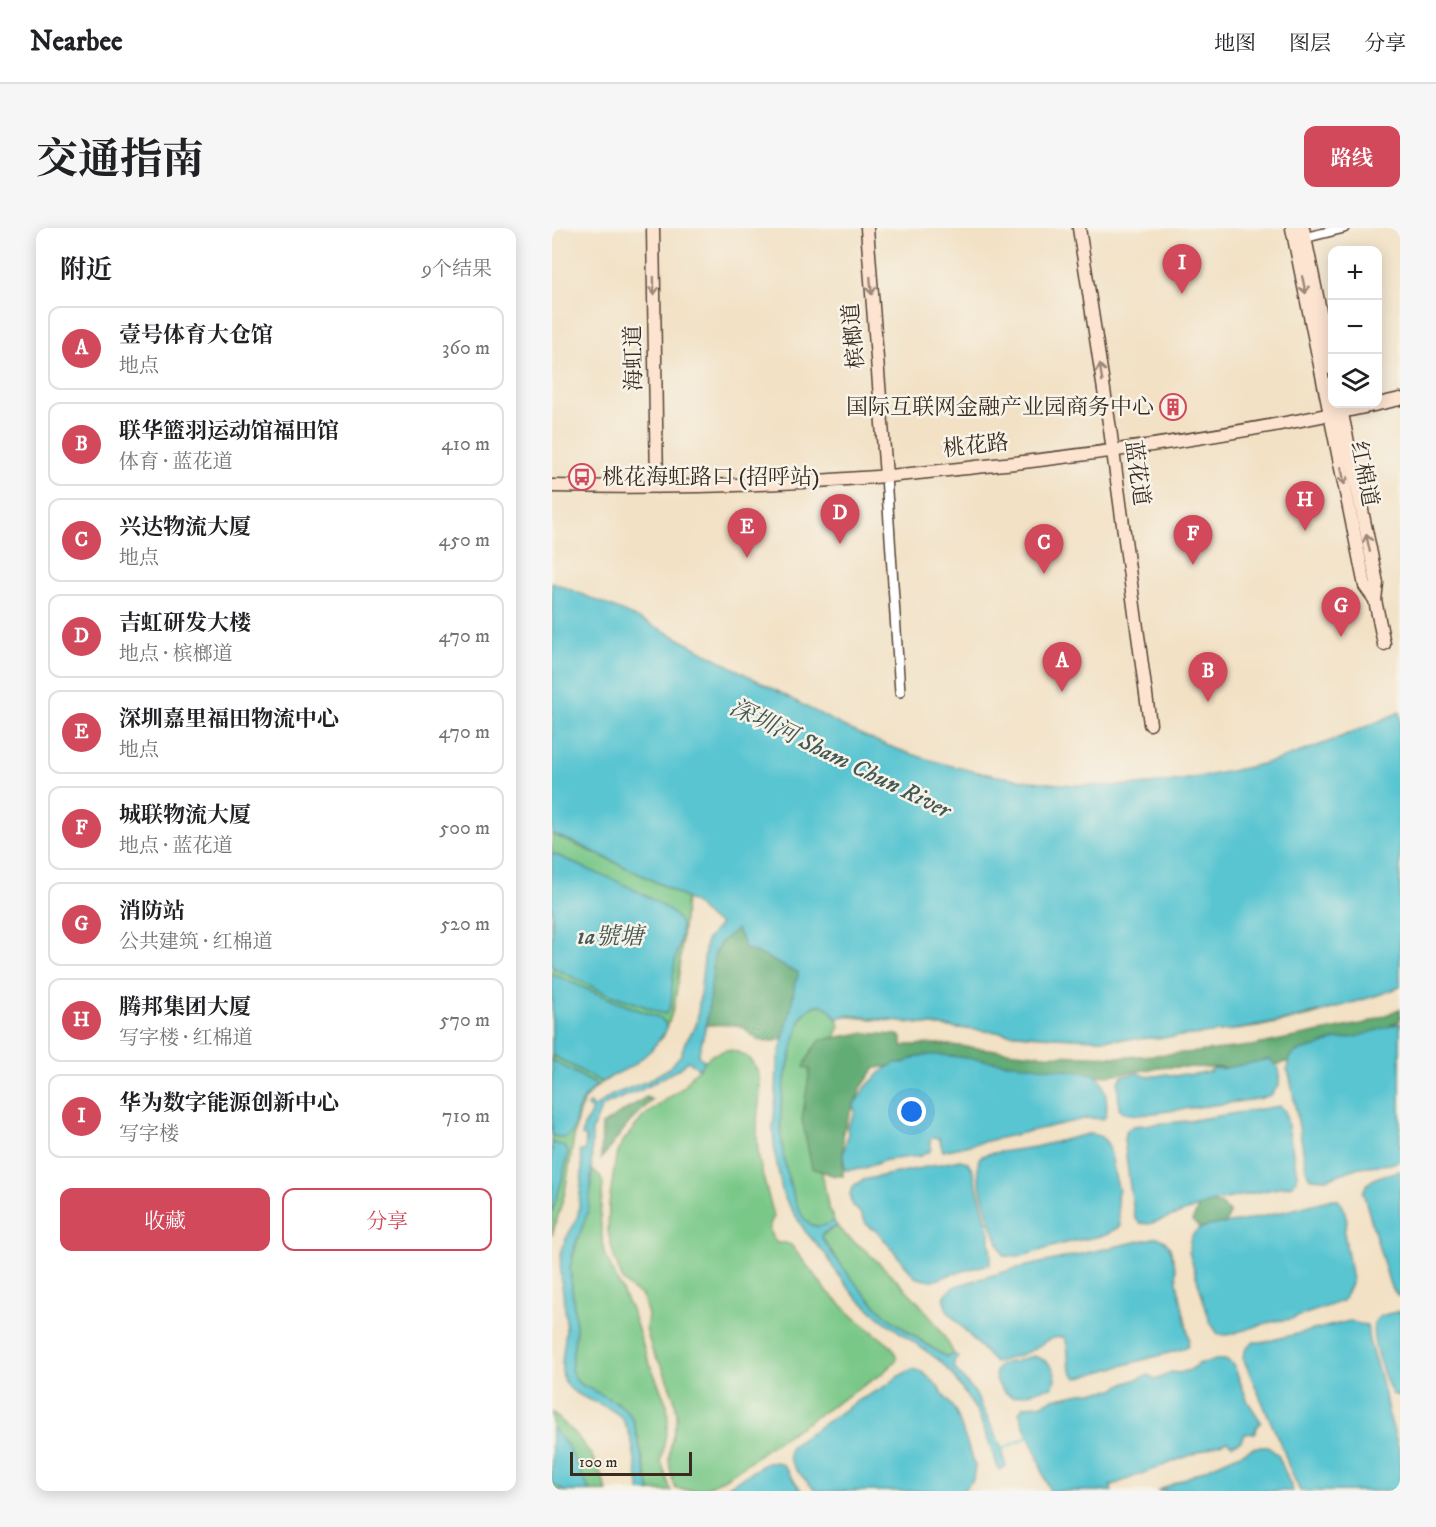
<!DOCTYPE html>
<html lang="zh">
<meta charset="utf-8">
<style>
:root{--surface:#fff;--page:#f6f6f6;--text:#202124;--muted:#757577;--line:#e0e0e0;--accent:#d1495b}
body{margin:0;font-family:"IM FELL DW Pica","Noto Serif SC",serif;background:var(--page);color:var(--text)}
.controls{position:absolute;right:18px;top:18px;display:grid;overflow:hidden;border-radius:12px;box-shadow:0 3px 15px #0003}
.controls button{width:54px;height:54px;display:grid;place-items:center;padding:0;border:0;border-bottom:2px solid var(--line);background:var(--surface);color:var(--text);font:30px sans-serif}
.scale{position:absolute;left:18px;bottom:15px;width:122px;box-sizing:border-box;padding-left:6px;border:3px solid #3b2a1e;border-top:0;font-size:16px;line-height:21px;white-space:nowrap;color:#3b2a1e;-webkit-text-stroke:4px #f7f3e8;paint-order:stroke}
.you{position:absolute;left:360px;top:884px;width:21px;height:21px;margin:-15px;border:4px solid #fff;border-radius:50%;background:#1a73e8;box-shadow:0 0 0 9px #1a73e833}
.badge{display:grid;place-items:center;width:39px;height:39px;border-radius:50%;background:var(--accent);color:#fff;font-size:20px;font-weight:700}
.pin{position:absolute;translate:-50% -50px;filter:drop-shadow(0 2px 3px #0008)}
.pin::after{content:'';position:absolute;top:32px;width:21px;height:18px;background:inherit;clip-path:polygon(0 0,100% 0,50% 100%)}
.list{margin:0;padding:0;list-style:none}
h2{display:flex;justify-content:space-between;align-items:center;height:78px;margin:0;padding:0 24px;font-size:26px}
h2 small{font-size:20px;font-weight:400;color:var(--muted)}
.list li{display:grid;grid-template-columns:39px 1fr auto;gap:18px;align-items:center;box-sizing:border-box;height:84px;margin:0 12px 12px;padding:0 12px;border:2px solid var(--line);border-radius:12px}
.list b{display:block;font-size:22px;white-space:nowrap}
.list p{margin:0;font-size:20px;white-space:nowrap;color:var(--muted)}
.list em{font-size:20px;font-style:normal;color:var(--muted)}
.actions{display:flex;gap:12px;padding:18px 24px}
.actions a{flex:1;padding:14px 0;border:2px solid var(--accent);border-radius:12px;text-align:center;font-size:21px;color:var(--accent)}
.actions .main{background:var(--accent);color:#fff}
.icon{flex:none;width:33px;height:33px;fill:none;stroke:currentColor;stroke-width:2;stroke-linecap:round;stroke-linejoin:round}
.map{position:relative;flex:none;width:848px;height:1263px;overflow:hidden;border-radius:12px}
header{display:flex;align-items:center;gap:36px;box-sizing:border-box;height:84px;padding:0 30px;background:var(--surface);border-bottom:2px solid var(--line)}
header strong{font-size:28px}
nav{display:flex;gap:33px;margin-inline-start:auto;font-size:21px}
.intro{display:flex;align-items:center;justify-content:space-between;box-sizing:border-box;height:144px;padding:0 36px}
h1{margin:0;font-size:42px}
.button{padding:15px 27px;border-radius:12px;background:var(--accent);color:#fff;font-size:21px;font-weight:700}
main{display:flex;gap:36px;padding:0 36px}
aside{flex:1;background:var(--surface);border-radius:12px;box-shadow:0 3px 15px #0003}
.map>svg:first-child{display:block}
</style>
<header>
<strong>Nearbee</strong>
<nav><a>地图</a><a>图层</a><a>分享</a></nav>
</header>
<div class="intro"><h1>交通指南</h1><a class="button">路线</a></div>
<main>
<aside>
<h2>附近<small>9个结果</small></h2>
<ul class="list">
<li><span class="badge">A</span><div><b>壹号体育大仓馆</b><p>地点</p></div><em>360 m</em></li>
<li><span class="badge">B</span><div><b>联华篮羽运动馆福田馆</b><p>体育 · 蓝花道</p></div><em>410 m</em></li>
<li><span class="badge">C</span><div><b>兴达物流大厦</b><p>地点</p></div><em>450 m</em></li>
<li><span class="badge">D</span><div><b>吉虹研发大楼</b><p>地点 · 槟榔道</p></div><em>470 m</em></li>
<li><span class="badge">E</span><div><b>深圳嘉里福田物流中心</b><p>地点</p></div><em>470 m</em></li>
<li><span class="badge">F</span><div><b>城联物流大厦</b><p>地点 · 蓝花道</p></div><em>500 m</em></li>
<li><span class="badge">G</span><div><b>消防站</b><p>公共建筑 · 红棉道</p></div><em>520 m</em></li>
<li><span class="badge">H</span><div><b>腾邦集团大厦</b><p>写字楼 · 红棉道</p></div><em>570 m</em></li>
<li><span class="badge">I</span><div><b>华为数字能源创新中心</b><p>写字楼</p></div><em>710 m</em></li>
</ul>
<div class="actions"><a class="main">收藏</a><a>分享</a></div>
</aside>
<div class="map">
<svg width="848" height="1263" viewBox="0 0 848 1263">
<rect width="100%" height="100%" fill="#f7f3e8"/>
<filter id="ink" filterUnits="userSpaceOnUse"><feTurbulence type="fractalNoise" baseFrequency=".0167" numOctaves="2"/><feDisplacementMap in="SourceGraphic" scale="12" xChannelSelector="R" yChannelSelector="G"/><feConvolveMatrix kernelMatrix="1 2 1 2 8 2 1 2 1" color-interpolation-filters="sRGB"/></filter>
<filter id="wash" filterUnits="userSpaceOnUse"><feTurbulence type="fractalNoise" baseFrequency=".008" numOctaves="4" result="noise"/><feDisplacementMap in="SourceGraphic" scale="24" xChannelSelector="R" yChannelSelector="G"/><feGaussianBlur stdDeviation="1.35" result="paint"/><feColorMatrix in="noise" values="0 0 0 0 0 0 0 0 0 0 0 0 0 0 0 0 0 1.4 0 .05"/><feComposite in="paint" operator="in"/></filter>
<g filter="url(#wash)">
<rect width="100%" height="100%" fill="#f2e1c5"/>
<!-- green -->
<path fill="#79c888" stroke="#5a7953" stroke-width="1.5" d="M0,606L91,647L134,670L126,754L122,778L116,797L111,809L80,835L48,856L35,868L27,884L24,897L13,964L0,1008Z
M848,759L758,788L705,799L659,805L603,810L547,811L457,805L290,788L285,791L288,798L269,839L268,934L276,978L282,993C276,997 267,1000 260,997C243,991 232,934 230,917C228,900 228,879 231,862C235,837 243,813 249,790L252,784L265,777Z
M174,822C183,822 189,824 196,830C214,845 207,871 205,892C205,902 205,914 206,925C209,947 217,967 222,989C215,998 217,1007 225,1015H234L239,1017L274,1062L302,1089L340,1119L343,1125L345,1131L331,1145L320,1152L215,1220C202,1231 165,1258 149,1261C141,1263 132,1262 124,1261C112,1233 118,1219 125,1191V1184L122,1170L110,1138L101,1125L94,1101L96,1087L91,1070L88,1066L80,1062L71,1053L62,1029L56,1004L57,976L64,929L72,912L92,888L133,858L141,846L147,841L153,833L160,827Z
M40,942L48,948L51,955L48,989L52,1025L81,1086L93,1124L115,1177L116,1194L109,1233L119,1263H98L84,1201L35,1160L26,1155L19,1142L24,1100L18,1040L39,960Z
M285,998C291,1008 304,1014 313,1022C346,1053 382,1085 402,1126L395,1129L389,1126L337,1090L322,1077L302,1055L270,1010V1007Z
M0,1184C14,1197 29,1211 39,1227C46,1238 51,1251 55,1263H0Z"/>
<!-- forest -->
<path fill="#62ac74" stroke="#4e6b49" stroke-width="1.5" d="M185,701L194,721L210,727L235,740L246,744L247,748L243,755L239,780L231,811C220,814 208,816 199,807C196,803 193,800 188,798C180,795 163,797 154,797L158,771L162,727L169,714Z
M848,781V792L816,811L747,829L728,836L703,840L616,839L533,850L364,836L323,840L309,860L291,903V948H283L260,940L250,892L258,841L252,839L260,822L269,812L311,805L346,807L350,810V819L355,817L388,816L493,827L574,829L645,824L699,818L814,795Z
M94,869L100,872L77,895L49,931L50,897Z
M650,972L670,977L678,985L671,1001L657,1006L640,993Z"/>
<!-- water -->
<path fill="#59c5d1" stroke="#4a7878" stroke-width="1.5" d="M0,354C36,369 73,383 108,401C143,419 178,438 212,456C247,474 281,495 317,510C392,542 474,557 556,558C612,558 671,546 726,532C737,528 749,524 760,520C790,509 819,497 848,484V759C831,766 813,771 796,776C716,800 632,812 548,811C463,809 378,796 294,787L285,791C278,782 272,772 260,779C255,783 252,785 249,790C243,813 235,837 231,862C228,879 228,900 230,917C232,934 243,991 260,997C267,1000 276,997 282,993L285,998L270,1006V1010C289,1039 310,1066 336,1089C352,1102 371,1114 389,1126L395,1129L402,1126L406,1129L402,1133L403,1141L423,1165L449,1218L454,1238L447,1242L426,1185L400,1146L388,1133L328,1090L302,1067L281,1039L275,1028L253,1003L231,967L223,927L221,900L224,866L225,835L239,780L243,755L246,748V744L235,740L210,727L194,721L185,701L169,714L162,727L158,771L154,797L146,828L153,833L147,841L136,833L130,839L89,862L57,875L49,881L40,902L39,960L36,984L23,1018L18,1040L24,1100L19,1142L26,1155L64,1174L74,1182L81,1191L98,1263H88C84,1244 82,1208 71,1192C57,1171 12,1174 10,1143C9,1128 14,1112 14,1097C14,1073 6,1048 9,1024C12,1010 22,1000 26,987C27,981 27,974 28,968C29,953 32,938 28,923H33L34,909L30,908C31,904 31,899 33,896C36,889 40,888 39,881L35,879L37,875L43,879L60,867L96,853L117,840L129,827L133,814L143,800L145,794L154,713L168,696L158,691L142,675L114,659L26,616L0,606Z
M0,625L49,647L56,649C72,657 125,680 129,697C131,708 125,722 123,733C121,747 120,761 119,775L117,781L113,786L109,785L87,776L53,765L0,739Z
M0,746L65,774L108,790L114,796L115,800L111,807L99,822L82,837L49,854L0,827Z
M848,795V933L838,936L807,939L775,951L758,950L755,944L738,849L735,841L737,830L744,824L764,819L781,812L804,809Z
M373,827H390L543,846C554,856 556,874 554,888L551,891L536,890L391,923L387,910L381,909L378,912L379,920L378,923L368,928L334,932L310,941L293,942L291,927L296,907L295,899L303,886L302,876L315,858L328,845L343,835H352L361,830Z
M718,831L723,837L727,841V858L722,862L719,867L706,871L587,887L572,885L567,880L566,854L570,848L586,845L593,848H605L614,846L624,848C631,844 636,848 643,846C649,845 650,844 656,844L663,840L669,841Z
M0,832L45,857C38,864 31,870 27,879C24,886 23,902 18,907C12,912 6,909 0,907Z
M728,878L733,883L745,946L744,953L740,957L664,973L597,996L588,995L583,990L578,959L572,911L574,903L581,898L635,893Z
M536,906C566,905 557,941 567,961L565,969L568,998L554,1007L513,1015L470,1028H452C443,1009 419,946 428,929L435,926L483,919Z
M0,914L13,919L16,924L11,949L0,985Z
M408,932L415,934L420,940L438,1005C437,1016 440,1026 438,1036L400,1046L384,1052H373L363,1049L325,1003C312,998 315,995 309,986C307,983 304,981 302,979C294,967 299,957 311,952Z
M848,943V1069L845,1067L838,1057L811,964C817,948 833,947 848,943Z
M781,971L786,972L791,978L795,993L792,1004L800,1053L791,1073L739,1091L723,1093L675,1107L666,1106L658,1094L637,1024C638,1017 637,1008 644,1003C654,996 673,996 685,994C717,988 749,979 781,971Z
M606,1009L613,1013L618,1020L624,1042L625,1054L637,1110L636,1117L631,1121L525,1150C511,1137 520,1123 512,1109C498,1108 491,1116 480,1122C469,1128 455,1130 443,1135L397,1085C389,1072 391,1065 404,1058L462,1041Z
M848,1083V1168L840,1166C834,1152 812,1101 826,1090C831,1086 842,1085 848,1083Z
M798,1093L807,1096L815,1097L817,1113L832,1162L836,1184L848,1224V1263H748L737,1239L732,1224L691,1130L694,1120L702,1114H712Z
M482,1128C496,1133 501,1136 504,1151L500,1159C492,1160 485,1162 478,1165C472,1167 467,1166 461,1169C442,1160 433,1134 463,1134L466,1132Z
M664,1132H675L682,1138L696,1174L709,1194L704,1199L703,1205L692,1206L689,1213L680,1217L675,1213L558,1258L560,1263H498C492,1252 490,1241 486,1230C480,1214 472,1201 467,1184L472,1178L488,1177L501,1171L529,1165L562,1162L569,1157L597,1147L604,1152L619,1144L627,1145L638,1142L646,1136Z
M360,1141L370,1144L382,1154L404,1184L423,1238L421,1252L410,1263H264C257,1255 236,1236 237,1226C237,1222 239,1219 241,1217L304,1174L336,1157L345,1149Z
M0,1200L15,1217L38,1263H12L3,1257L0,1258Z
M704,1219H716L726,1227L741,1263H605Z
M224,1234L231,1237L250,1263H168L215,1235Z"/>
<g fill="none" stroke-linecap="round" stroke-linejoin="round">
<!-- stream -->
<path stroke="#59c5d1" stroke-width="2" d="M448,1222L478,1208"/>
</g>
</g>
<g filter="url(#ink)">
<g fill="none" stroke-linecap="round" stroke-linejoin="round">
<defs>
<path id="street" d="M748,11L792,0
M334,248L348,464"/>
<path id="secondary" d="M101,0L105,259
M315,0L334,248
M527,0L558,201L598,496
M740,0L813,358L823,372
M751,0L780,141
M788,176L825,355L823,372L832,416
M0,258C103,260 206,258 309,250C360,247 411,240 463,235C592,220 721,201 848,171"/>
</defs>
<!-- street casing -->
<use href="#street" stroke="#564537" stroke-width="12"/>
<!-- secondary casing -->
<use href="#secondary" stroke="#564537" stroke-width="15"/>
<!-- street -->
<use href="#street" stroke="#fff" stroke-width="9"/>
<!-- secondary -->
<use href="#secondary" stroke="#fde4d1" stroke-width="12"/>
</g>
<!-- one-way arrows -->
<defs><path id="oneway-shaft" d="M-6 0H5M1.5-3L5.5 0L1.5 3" fill="none" stroke-width="1.6" stroke-linecap="round" stroke-linejoin="round" transform="scale(1.5)"/></defs>
<g stroke="#9c8778">
<use href="#oneway-shaft" transform="translate(752 57) rotate(78)"/>
<use href="#oneway-shaft" transform="translate(102 58) rotate(89)"/>
<use href="#oneway-shaft" transform="translate(319 58) rotate(85)"/>
<use href="#oneway-shaft" transform="translate(549 145) rotate(-99)"/>
<use href="#oneway-shaft" transform="translate(791 248) rotate(79)"/>
<use href="#oneway-shaft" transform="translate(816 315) rotate(-102)"/>
</g>
</g>
<!-- icons -->
<defs>
<symbol id="building-ring" viewBox="-11 -11 22 22"><circle r="9.5" fill="#f7f3e8" stroke="#d1495b" stroke-width="1.5"/><path d="M-4-6H4V6H1V3H-1V6H-4ZM-2.5-4.3h1.7v1.8h-1.7ZM.8-4.3h1.7v1.8H.8ZM-2.5-1h1.7V.8h-1.7ZM.8-1h1.7V.8H.8Z" fill="#d1495b"/></symbol>
<symbol id="bus-ring" viewBox="-11 -11 22 22"><circle r="9.5" fill="#f7f3e8" stroke="#d1495b" stroke-width="1.5"/><path d="M-5-6H5V4H4V6H2V4H-2V6H-4V4H-5ZM-3.5-4V0h7V-4ZM-3.5 1.2v1.5H-2V1.2ZM2 1.2v1.5H3.5V1.2Z" fill="#d1495b"/></symbol>
</defs>
<g fill-rule="evenodd">
<use href="#building-ring" x="606" y="164" width="30" height="30"/>
<use href="#bus-ring" x="15" y="234" width="30" height="30"/>
</g>
<g text-anchor="middle" dominant-baseline="central" stroke-width="5" stroke-linejoin="round" paint-order="stroke">
<!-- street labels -->
<g font-size="22" fill="#3b2a1e" stroke="#f7f3e8">
<text transform="translate(302 108) rotate(-95)">槟榔道</text>
<text transform="translate(82 130) rotate(-91)">海虹道</text>
<text transform="translate(424 218) rotate(-6)">桃花路</text>
<text transform="translate(585 245) rotate(82)">蓝花道</text>
<text transform="translate(812 246) rotate(79)">红棉道</text>
</g>
<!-- poi labels -->
<g font-size="22" fill="#3b2a1e" stroke="#f7f3e8" text-anchor="end">
<text x="602" y="179">国际互联网金融产业园商务中心</text>
<text x="50" y="249" text-anchor="start">桃花海虹路口 (招呼站)</text>
</g>
<!-- water labels -->
<g font-size="24" font-style="italic" fill="#445854" stroke="#f7f3e8">
<text transform="translate(288 531) rotate(26)">深圳河 Sham Chun River</text>
<text x="58" y="709">1a號塘</text>
</g>
</g>
</svg>
<div class="controls">
<button>+</button>
<button>−</button>
<button><svg class="icon" aria-label="layers" viewBox="0 0 24 24"><path d="M12 4l9 5-9 5-9-5zM3 14l9 5 9-5"/></svg></button>
</div>
<div class="scale">100 m</div>
<div class="you"></div>
<div class="pin badge" style="left:510px;top:464px">A</div>
<div class="pin badge" style="left:656px;top:474px">B</div>
<div class="pin badge" style="left:492px;top:346px">C</div>
<div class="pin badge" style="left:288px;top:316px">D</div>
<div class="pin badge" style="left:195px;top:330px">E</div>
<div class="pin badge" style="left:641px;top:337px">F</div>
<div class="pin badge" style="left:789px;top:409px">G</div>
<div class="pin badge" style="left:753px;top:303px">H</div>
<div class="pin badge" style="left:630px;top:66px">I</div>
</div>
</main>
